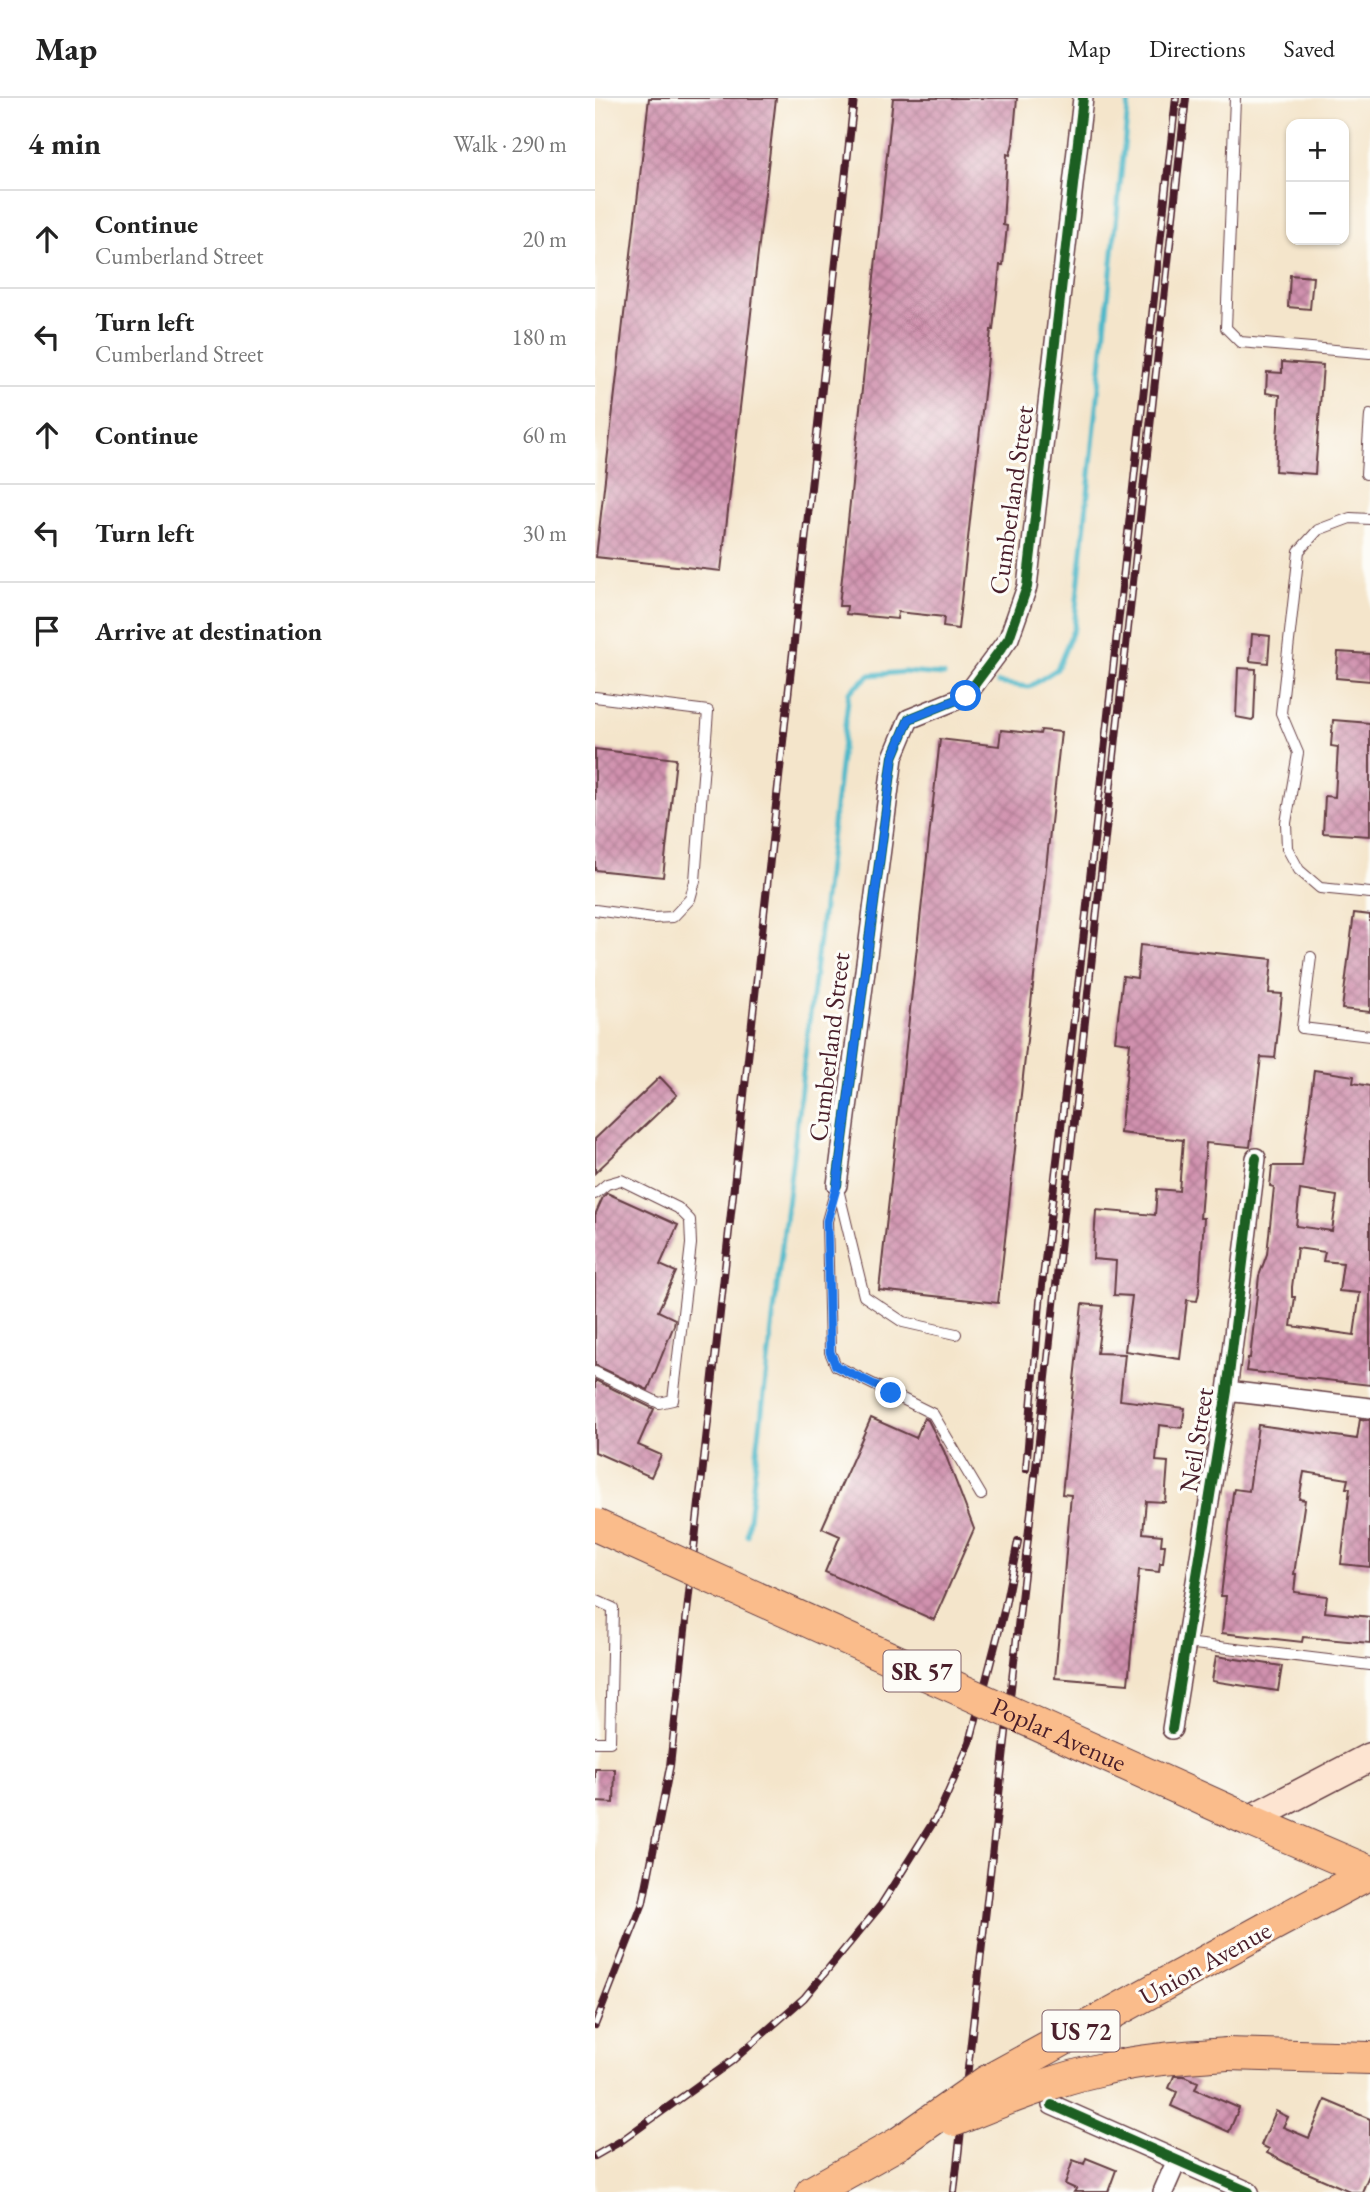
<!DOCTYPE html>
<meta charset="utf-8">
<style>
:root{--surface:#fff;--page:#f2f2f2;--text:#222;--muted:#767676;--line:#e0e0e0}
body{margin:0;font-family:"EB Garamond",serif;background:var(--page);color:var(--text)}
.controls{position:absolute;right:21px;top:21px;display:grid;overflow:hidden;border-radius:14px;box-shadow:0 2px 5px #0004}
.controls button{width:63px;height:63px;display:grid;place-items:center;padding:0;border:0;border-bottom:2px solid var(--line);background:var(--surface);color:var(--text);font:35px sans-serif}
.stop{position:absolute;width:21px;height:21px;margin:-16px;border:5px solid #1a73e8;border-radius:50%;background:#fff}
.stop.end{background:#1a73e8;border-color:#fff;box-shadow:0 2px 7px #0008}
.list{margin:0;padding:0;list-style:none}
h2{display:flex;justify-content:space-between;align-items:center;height:91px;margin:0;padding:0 28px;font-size:30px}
h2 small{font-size:23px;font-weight:400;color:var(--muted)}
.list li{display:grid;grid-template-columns:46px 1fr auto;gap:21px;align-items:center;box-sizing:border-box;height:98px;padding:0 28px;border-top:2px solid var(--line)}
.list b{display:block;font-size:26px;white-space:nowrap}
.list p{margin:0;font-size:23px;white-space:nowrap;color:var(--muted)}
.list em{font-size:23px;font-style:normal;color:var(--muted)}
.icon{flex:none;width:38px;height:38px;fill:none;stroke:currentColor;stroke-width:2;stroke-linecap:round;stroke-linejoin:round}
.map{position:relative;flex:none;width:775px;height:2094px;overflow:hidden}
header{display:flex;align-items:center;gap:42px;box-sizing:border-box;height:98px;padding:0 35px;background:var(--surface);border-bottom:2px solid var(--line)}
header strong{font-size:33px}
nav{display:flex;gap:38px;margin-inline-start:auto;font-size:24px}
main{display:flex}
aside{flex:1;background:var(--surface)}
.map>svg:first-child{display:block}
</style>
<header>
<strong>Map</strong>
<nav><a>Map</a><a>Directions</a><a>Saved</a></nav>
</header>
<main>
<aside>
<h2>4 min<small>Walk · 290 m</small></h2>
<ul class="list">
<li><svg class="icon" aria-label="ahead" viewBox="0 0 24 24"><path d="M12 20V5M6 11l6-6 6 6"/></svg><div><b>Continue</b><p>Cumberland Street</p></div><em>20 m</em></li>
<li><svg class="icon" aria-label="left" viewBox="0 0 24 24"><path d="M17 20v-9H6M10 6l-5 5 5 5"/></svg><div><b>Turn left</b><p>Cumberland Street</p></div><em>180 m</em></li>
<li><svg class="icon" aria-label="ahead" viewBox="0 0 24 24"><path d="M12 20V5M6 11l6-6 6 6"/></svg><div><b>Continue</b></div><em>60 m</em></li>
<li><svg class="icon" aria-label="left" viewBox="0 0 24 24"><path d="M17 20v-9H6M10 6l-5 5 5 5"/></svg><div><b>Turn left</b></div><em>30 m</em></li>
<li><svg class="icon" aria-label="arrive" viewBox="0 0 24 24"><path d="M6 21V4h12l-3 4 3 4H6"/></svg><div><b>Arrive at destination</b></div></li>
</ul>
</aside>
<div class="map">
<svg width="775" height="2094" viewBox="0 0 775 2094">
<defs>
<pattern id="building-cross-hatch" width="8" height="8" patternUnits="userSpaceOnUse" patternTransform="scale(1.75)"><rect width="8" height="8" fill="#d091ae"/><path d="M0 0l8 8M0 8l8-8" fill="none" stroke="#ab768e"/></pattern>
</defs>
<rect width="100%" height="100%" fill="#fdfcf7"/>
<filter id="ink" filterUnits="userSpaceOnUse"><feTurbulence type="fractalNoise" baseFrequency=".0143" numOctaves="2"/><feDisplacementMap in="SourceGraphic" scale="14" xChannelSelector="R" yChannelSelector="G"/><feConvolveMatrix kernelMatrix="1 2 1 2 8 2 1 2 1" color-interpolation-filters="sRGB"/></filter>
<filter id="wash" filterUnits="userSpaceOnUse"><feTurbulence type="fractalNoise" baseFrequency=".00686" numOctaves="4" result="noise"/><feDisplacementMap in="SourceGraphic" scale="28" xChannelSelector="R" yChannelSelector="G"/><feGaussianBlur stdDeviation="1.57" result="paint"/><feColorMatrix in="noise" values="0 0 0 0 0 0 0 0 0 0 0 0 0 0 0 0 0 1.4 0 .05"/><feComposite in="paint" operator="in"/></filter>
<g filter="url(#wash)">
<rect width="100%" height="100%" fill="#f4e5cb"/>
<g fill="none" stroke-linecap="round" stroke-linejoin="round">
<!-- stream -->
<path stroke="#4cb8c9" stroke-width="5" d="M403,585L434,589L462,571L479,530L534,0
M152,1437L254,594L275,577L309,574L349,577"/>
</g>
<g id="blocks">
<!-- building -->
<path fill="url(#building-cross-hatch)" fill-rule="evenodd" d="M54,0H181L126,473L1,459Z
M298,0H422L418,45L415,57L412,56L408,127L412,128L408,167H405L398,232H396L363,531L348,529L349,519L303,514L302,521L251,516L252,508H244Z
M695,177L718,179L715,211L693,209Z
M687,264L728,267L720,376L680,373L685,297L671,295L672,274L687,275Z
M657,536L675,538L673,565L655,563Z
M743,554L775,556V583L741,580Z
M643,570L661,571L659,620L657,622L641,619Z
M738,622L775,625V738L728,735L730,698L740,699L743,649L736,648Z
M406,632L445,636L446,632L466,634L403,1205L284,1192L345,641L404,648Z
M0,651L81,661L68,779L0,772Z
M759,815L775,817V914L747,911Z
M545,847L677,861L674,895L687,896L680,960L666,959L655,1049L611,1045L605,1120H609L604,1194L602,1203L592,1202L585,1261L530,1253L537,1198L519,1197L521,1163L498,1161L501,1112L560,1117L562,1091L584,1093L588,1042L525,1035L535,945L520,943L528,878L542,880Z
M719,972L759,978L758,985L775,988V1287L651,1273L653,1260H655L664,1178L672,1156L679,1089L675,1088L677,1068H707ZM705,1092L742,1098L737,1133L701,1128ZM702,1150L730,1154L728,1163L748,1165L744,1193L765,1195L759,1237L696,1228L700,1199H697V1189Z
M65,979L82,997L0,1075V1041Z
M12,1095L83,1127L65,1167L81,1174L63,1213L80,1221L79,1227L53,1292L0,1267V1117L8,1099Z
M487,1206L508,1208L502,1255L530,1256L525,1302L590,1310L587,1330L564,1327L561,1363L573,1364L570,1404L551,1403L548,1435L567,1437L566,1447H570L568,1465H565L564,1474L544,1472L533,1586L460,1580L476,1397L467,1396Z
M0,1282L59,1311L43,1347L66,1357L56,1379L0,1354Z
M276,1320L321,1340L329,1320L333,1322L349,1353L379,1431L339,1522L230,1474L245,1438L227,1430Z
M765,1321L775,1322V1469L746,1466L755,1390H751L753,1381L709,1374L704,1401L710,1402L699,1476H701L699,1494L732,1498L730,1514L775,1519V1545L708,1539L707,1544L627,1535L631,1498H626L638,1395L639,1391L654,1393L663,1327L762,1341Z
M621,1558L687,1568L683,1593L617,1583Z
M0,1671H20L19,1705L0,1704Z
M579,1978H589L603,1984L600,1991L644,2010L634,2034L576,2008L582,1994L574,1990Z
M730,2002L775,2021V2075L767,2094H757L701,2070L672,2055L674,2051L666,2047L681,2013L693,2019L688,2029L714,2040Z
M491,2060L521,2072L513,2094H479L481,2091L470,2086L478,2062L489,2066Z"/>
</g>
</g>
<g filter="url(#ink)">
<use href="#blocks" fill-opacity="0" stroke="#643d43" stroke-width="2"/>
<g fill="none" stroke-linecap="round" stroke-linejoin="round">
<defs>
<path id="lane" d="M640,0L631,230L645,244L775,255
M771,376L775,317
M775,421L755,420L723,432L704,453L686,615L703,655L691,725L692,750L704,772L725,790L775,795
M0,599L113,613L100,783L95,801L78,819L58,820L0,812
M716,859L707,930L775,938
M242,1087L232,1123L235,1254L241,1268L338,1316L386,1397
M243,1091L269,1198L308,1224L361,1236
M0,1096L12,1086L26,1082L83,1110L95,1122L96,1146L78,1302L64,1305L0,1274
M0,1502L18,1510L15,1644H0
M591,1545L775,1567"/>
<path id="street" d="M242,1087L298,659L314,621L371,598L414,540L432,489L488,0
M632,1293L775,1310
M577,1631L632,1293L661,1060
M457,2007L654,2094
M568,2094L582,2062"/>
<path id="secondary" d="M654,1722L775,1659"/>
<path id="primary" d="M654,1722L775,1774
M672,1830L775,1775
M632,1956L775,1960
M217,2094L304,2045"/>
</defs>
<!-- lane casing -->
<use href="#lane" stroke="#643d43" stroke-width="12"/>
<!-- street casing -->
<use href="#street" stroke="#643d43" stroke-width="22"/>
<!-- secondary casing -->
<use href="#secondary" stroke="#643d43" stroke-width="31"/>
<!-- primary casing -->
<use href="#primary" stroke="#643d43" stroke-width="34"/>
<!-- lane -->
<use href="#lane" stroke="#fff" stroke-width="10"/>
<!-- street -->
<use href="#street" stroke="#fff" stroke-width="19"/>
<!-- secondary -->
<use href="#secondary" stroke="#fde4d1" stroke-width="28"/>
<!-- primary -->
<use href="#primary" stroke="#fabc8b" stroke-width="32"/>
<defs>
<path id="rail" d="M431,1371L445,1204L484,880L581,0
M0,1927L48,1805L75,1668L259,0
M0,2058L26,2043L137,1963L209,1900L286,1807L344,1715L375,1644L409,1513L423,1443
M359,2094L445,1334L591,0"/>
</defs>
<!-- rail casing -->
<use href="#rail" stroke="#4a1f2b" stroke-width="8"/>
<!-- rail -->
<use href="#rail" stroke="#fdfcf7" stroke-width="5" stroke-dasharray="16" stroke-linecap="butt"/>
<defs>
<g id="primary-bridge">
<path id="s1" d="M0,1427L654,1722"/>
<path d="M360,2022C408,2002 458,1982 508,1971C549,1961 591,1959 632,1956"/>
<path d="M304,2045L391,1984L672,1830"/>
</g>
</defs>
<!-- primary-bridge casing -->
<use href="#primary-bridge" stroke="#643d43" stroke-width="34" stroke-linecap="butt"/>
<!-- primary-bridge -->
<use href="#primary-bridge" stroke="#fabc8b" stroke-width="32"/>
<defs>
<path id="cycleway" d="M242,1087L298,659L314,621L371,598L414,540L432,489L488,0
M577,1631L632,1293L661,1060
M457,2007L654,2094"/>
</defs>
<!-- cycleway casing -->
<use href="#cycleway" stroke="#fdfcf7" stroke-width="15"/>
<!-- cycleway -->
<use href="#cycleway" stroke="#1b5e20" stroke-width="10"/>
</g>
</g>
<g fill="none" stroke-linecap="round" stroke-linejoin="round" filter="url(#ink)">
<!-- route -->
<path stroke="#1a73e8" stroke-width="9" d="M296,1295L241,1268L235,1254L232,1123L242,1087L298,659L314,621L371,598"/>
</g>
<g text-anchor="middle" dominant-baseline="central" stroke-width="6" stroke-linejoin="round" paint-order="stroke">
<!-- shield labels -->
<g fill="#fdfcf7" stroke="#806168" stroke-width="2">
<rect x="288.5" y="1552.5" width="77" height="41" rx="5"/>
<rect x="447.5" y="1912.5" width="77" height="41" rx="5"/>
</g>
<g font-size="24" font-weight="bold" fill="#4a1f2b">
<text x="327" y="1573">SR 57</text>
<text x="486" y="1933">US 72</text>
</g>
<!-- street labels -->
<g font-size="26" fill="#4a1f2b" stroke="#fdfcf7">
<text transform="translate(416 402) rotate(-82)">Cumberland Street</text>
<text transform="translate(234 949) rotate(-83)">Cumberland Street</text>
<text transform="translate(601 1342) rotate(-81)">Neil Street</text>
<text stroke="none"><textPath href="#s1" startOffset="509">Poplar Avenue</textPath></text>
<text transform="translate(610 1865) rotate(-29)">Union Avenue</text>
</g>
</g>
</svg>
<div class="controls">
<button>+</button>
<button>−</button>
</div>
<div class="stop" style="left:371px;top:598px"></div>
<div class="stop end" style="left:296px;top:1295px"></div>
</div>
</main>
